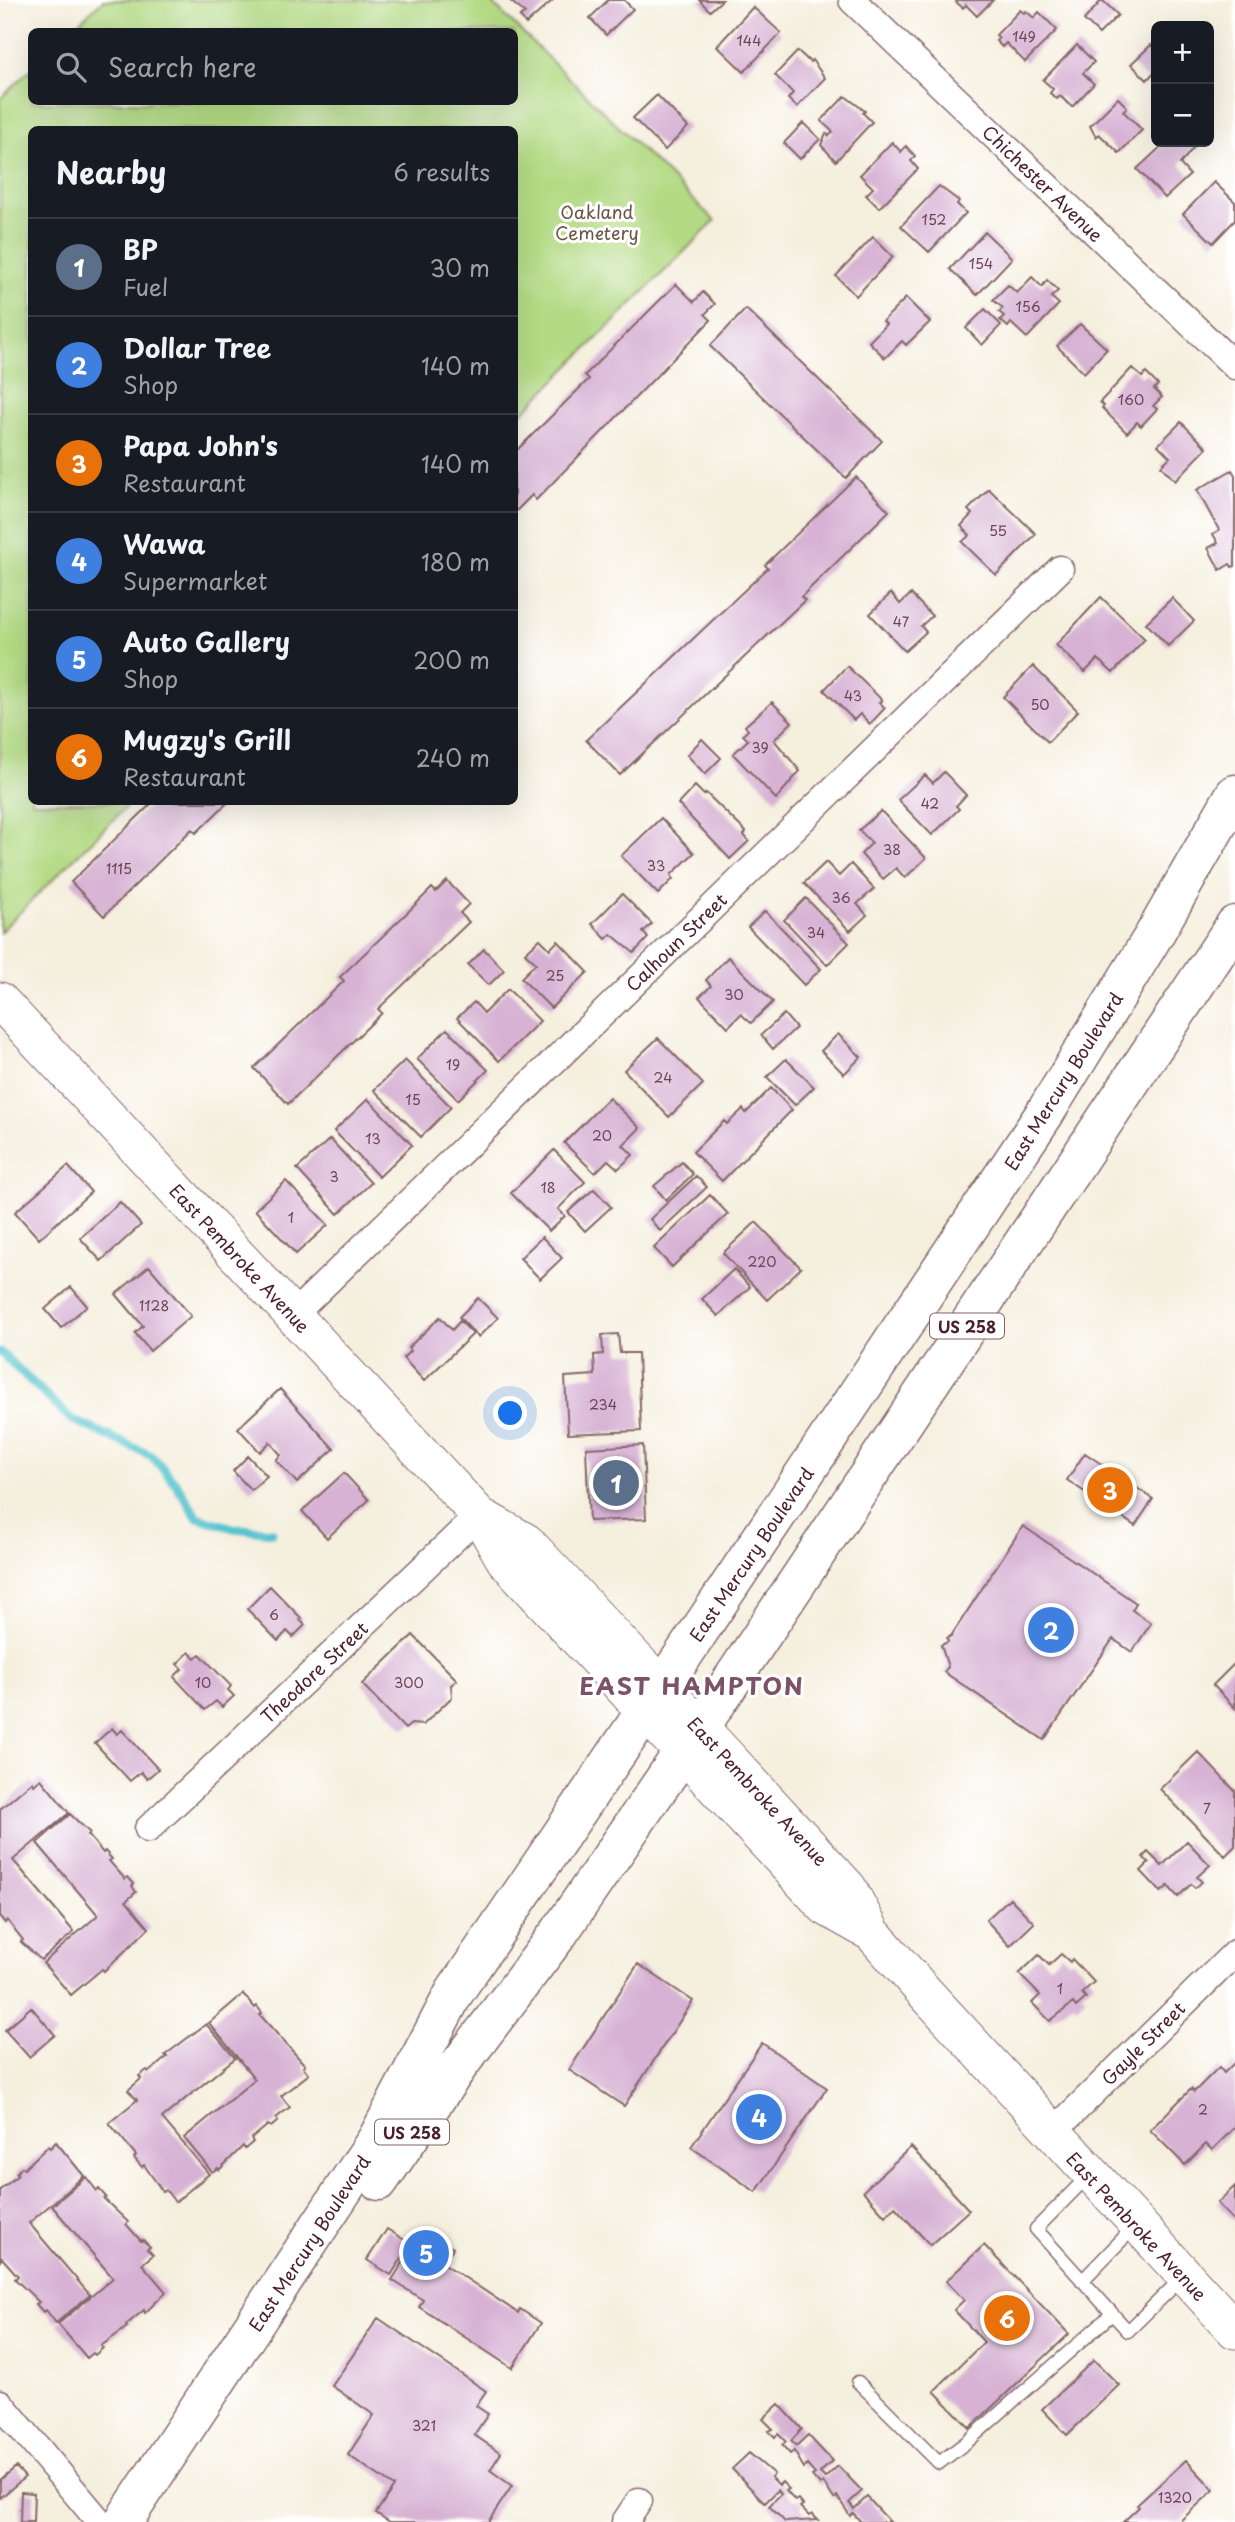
<!DOCTYPE html>
<meta charset="utf-8">
<style>
:root{--surface:#171b24;--page:#20242c;--text:#f1f3f6;--muted:#9ea1a6;--line:#363941;--accent:#0b8043}
body{margin:0;font-family:"Playpen Sans",sans-serif;background:var(--page);color:var(--text)}
.controls{position:absolute;right:21px;top:21px;display:grid;overflow:hidden;border-radius:10px;box-shadow:0 7px 28px #0002}
.controls button{width:63px;height:63px;display:grid;place-items:center;padding:0;border:0;border-bottom:2px solid var(--line);background:var(--surface);color:var(--text);font:35px sans-serif}
.you{position:absolute;left:511px;top:1414px;width:24px;height:24px;margin:-18px;border:5px solid #fff;border-radius:50%;background:#1a73e8;box-shadow:0 0 0 10px #1a73e833}
.badge{display:grid;place-items:center;width:46px;height:46px;border-radius:50%;background:var(--accent);color:#fff;font-size:23px;font-weight:700}
.pin{position:absolute;translate:-50% -50%;border:4px solid #fff;box-shadow:0 2px 7px #0006}
.list{margin:0;padding:0;list-style:none}
h2{display:flex;justify-content:space-between;align-items:center;height:91px;margin:0;padding:0 28px;font-size:30px}
h2 small{font-size:23px;font-weight:400;color:var(--muted)}
.list li{display:grid;grid-template-columns:46px 1fr auto;gap:21px;align-items:center;box-sizing:border-box;height:98px;padding:0 28px;border-top:2px solid var(--line)}
.list b{display:block;font-size:26px;white-space:nowrap}
.list p{margin:0;font-size:23px;white-space:nowrap;color:var(--muted)}
.list em{font-size:23px;font-style:normal;color:var(--muted)}
.icon{flex:none;width:38px;height:38px;fill:none;stroke:currentColor;stroke-width:2;stroke-linecap:round;stroke-linejoin:round}
.map{position:relative;flex:none;width:1235px;height:2522px;overflow:hidden}
.search{position:absolute;background:var(--surface);box-shadow:0 7px 28px #0002;left:28px;top:28px;width:490px;height:77px;display:flex;align-items:center;gap:18px;box-sizing:border-box;padding:0 24px;border-radius:10px;color:var(--muted);font-size:26px}
.panel{position:absolute;background:var(--surface);box-shadow:0 7px 28px #0002;left:28px;top:126px;width:490px;height:679px;border-radius:10px}
.map>svg:first-child{display:block}
</style>
<div class="map">
<svg width="1235" height="2522" viewBox="0 0 1235 2522">
<rect width="100%" height="100%" fill="#fff"/>
<filter id="ink" filterUnits="userSpaceOnUse"><feTurbulence type="fractalNoise" baseFrequency=".0143" numOctaves="2"/><feDisplacementMap in="SourceGraphic" scale="14" xChannelSelector="R" yChannelSelector="G"/><feConvolveMatrix kernelMatrix="1 2 1 2 8 2 1 2 1" color-interpolation-filters="sRGB"/></filter>
<filter id="wash" filterUnits="userSpaceOnUse"><feTurbulence type="fractalNoise" baseFrequency=".00686" numOctaves="4" result="noise"/><feDisplacementMap in="SourceGraphic" scale="28" xChannelSelector="R" yChannelSelector="G"/><feGaussianBlur stdDeviation="1.57" result="paint"/><feColorMatrix in="noise" values="0 0 0 0 0 0 0 0 0 0 0 0 0 0 0 0 0 1.4 0 .05"/><feComposite in="paint" operator="in"/></filter>
<g filter="url(#wash)">
<rect width="100%" height="100%" fill="#f5efde"/>
<!-- green -->
<path fill="#b3da84" stroke="#7e7c58" stroke-width="2" d="M103,0H489L715,221L515,420L514,130H32V802H131L0,932V99L31,69L32,102H514V32L70,31Z"/>
<g fill="none" stroke-linecap="round" stroke-linejoin="round">
<!-- stream -->
<path stroke="#57c4cf" stroke-width="9" d="M0,1352L71,1419L152,1456L177,1485L197,1517L233,1528L272,1532"/>
</g>
<g id="blocks">
<!-- building -->
<path fill="#d7b2d4" d="M509,0H553L526,24L520,17L525,13Z
M608,0H624L633,9L606,35L590,18Z
M699,0H722L710,11Z
M959,0H993L977,16L966,5L963,8L956,2Z
M1102,0L1118,15L1099,34L1084,20Z
M753,7L781,33L744,72L717,46Z
M1020,10L1024,13L1026,11L1034,18L1039,12L1057,30L1025,62L1006,43L1002,47L996,41L999,38L996,35Z
M1077,45L1094,62L1083,73L1094,84L1072,107L1060,96L1057,99L1050,93L1053,89L1043,80Z
M1151,45L1156,50V70L1147,80L1131,64Z
M798,51L810,62L812,60L825,78L797,107L788,99L793,93L775,75Z
M657,95L688,127L665,150L633,118Z
M845,96L865,111L863,113L872,122L836,161L821,145L826,133L829,136L833,132L821,121Z
M1118,98L1127,107L1123,111L1142,130L1119,153L1099,134L1096,137L1090,126Z
M803,123L820,139L800,159L784,143Z
M892,142L901,152L906,146L915,156L911,161L918,169L879,208L866,195L873,188L860,175Z
M1166,142H1198L1180,164L1190,175L1165,198L1137,169Z
M1214,182L1235,202V220L1213,243L1183,214Z
M939,186L959,201L957,204L966,213L929,252L901,226Z
M985,232L1012,258L977,295L950,269Z
M873,237L893,257L856,296L836,276Z
M1032,277L1042,287L1047,280L1058,291L1051,297L1059,304L1027,338L1011,323L1008,327L1000,320L1004,316L999,312L1003,308L993,300L1008,285L1017,293Z
M676,284L694,302L703,292L715,304L705,314L711,320L536,500L532,495L514,513V453L589,379L585,375Z
M906,298L930,322L906,345L902,341L885,358L869,342L886,324L883,321Z
M746,309L882,441L846,478L710,346Z
M985,309L1001,325L982,345L966,328Z
M1080,324L1107,349L1084,373L1057,346Z
M1132,368L1142,377L1146,373L1158,385L1154,389L1162,397L1153,406L1157,409L1141,426L1137,422L1127,433L1102,408L1104,406L1100,402Z
M1181,422L1207,448L1175,481L1161,466L1170,457L1158,445Z
M1232,470L1235,475V566L1232,567L1230,564L1220,570L1208,548L1218,543L1213,534L1219,530L1197,490Z
M856,477L889,511L801,597L805,600L620,775L586,740L768,568L765,565Z
M989,489L1036,534L996,575L962,542L970,535L961,526L972,514L968,510Z
M891,593L900,604L911,594L932,616L921,626L926,632L905,651L870,614Z
M1101,597L1145,639L1113,673L1098,659L1085,672L1056,645Z
M1172,598L1194,621L1168,646L1146,623Z
M847,666L882,700L879,702L885,708L870,724L860,714L854,720L824,690Z
M1033,666L1078,711L1048,742L1003,697Z
M772,702L792,722L774,740L800,771L776,799L733,754L748,740L743,735L748,730L745,726Z
M702,739L721,758L705,774L687,755Z
M944,772L966,795L956,806L959,809L932,835L898,800L925,775L933,783Z
M695,786L704,795L706,793L746,832L744,835L749,841L730,859L678,804Z
M153,802H228L196,833L192,829L104,916L71,882Z
M881,811L926,858L905,878L896,868L883,879L861,854L872,843L859,830Z
M661,818L694,853L671,875L673,879L658,894L621,856Z
M826,862L839,876L851,864L874,889L857,904L867,915L850,931L804,883Z
M447,881L469,904L460,913L469,922L378,1009L382,1013L378,1017L288,1104L254,1068L344,981L340,977L412,908L432,888L436,892Z
M622,894L652,924L643,932L648,938L634,953L611,934L606,939L592,924Z
M806,898L849,943L827,965L784,920Z
M765,911L821,969L804,985L748,927Z
M540,939L550,949L558,941L588,972L551,1008L521,978L536,963L525,953Z
M484,949L504,970L489,985L468,965Z
M728,957L773,1002L751,1023L741,1014L728,1027L699,997L711,986L706,980Z
M508,989L540,1021L499,1061L457,1018L474,1002L484,1013Z
M784,1014L796,1028L773,1049L761,1035Z
M447,1029L488,1070L458,1100L417,1059Z
M838,1034L861,1057L844,1074L821,1051Z
M658,1038L703,1084L669,1117L624,1070Z
M786,1059L814,1087L795,1105L767,1077Z
M405,1060L451,1107L421,1137L374,1090Z
M771,1088L792,1110L722,1181L693,1152L724,1121L727,1124L743,1109L746,1113Z
M609,1098L640,1128L623,1145L633,1155L618,1169L608,1160L595,1173L564,1143Z
M368,1099L412,1145L379,1177L334,1131Z
M330,1139L371,1183L338,1214L297,1169Z
M554,1150L585,1182L558,1209L565,1216L549,1231L511,1193Z
M682,1162L693,1174L666,1200L654,1186Z
M68,1166L91,1192L39,1239L15,1212Z
M696,1176L707,1187L660,1231L650,1219Z
M286,1181L328,1225L296,1254L255,1210Z
M594,1189L611,1207L585,1231L568,1212Z
M710,1195L728,1214L672,1267L654,1248Z
M120,1202L141,1225L101,1261L80,1238Z
M756,1222L801,1268L767,1300L723,1253Z
M542,1237L562,1258L540,1279L520,1258Z
M149,1266L191,1316L150,1351L135,1333L143,1326L116,1294Z
M734,1269L750,1287L718,1316L702,1299Z
M71,1287L87,1306L61,1328L45,1309Z
M478,1298L498,1318L478,1337L459,1317Z
M440,1317L452,1330L460,1321L473,1334L424,1381L403,1358L410,1351L408,1348Z
M618,1334L620,1353H638L641,1431L568,1434L565,1377L595,1375L594,1355L603,1354L602,1335Z
M280,1389L334,1449L297,1483L276,1460L281,1455L270,1442L260,1452L238,1428Z
M643,1445L646,1519L589,1521L586,1448Z
M1085,1453L1153,1499L1135,1526L1067,1480Z
M248,1456L267,1476L251,1490L233,1471Z
M344,1473L369,1500L327,1538L302,1511Z
M1023,1526L1136,1603L1132,1610L1151,1623L1132,1652L1113,1639L1044,1740L944,1672L948,1667L941,1645L948,1642L947,1638L951,1636Z
M270,1586L302,1619L300,1620L305,1625L293,1637L287,1631L278,1641L247,1609Z
M413,1635L457,1680L451,1685L452,1697L423,1725L411,1724L405,1729L362,1684Z
M189,1652L195,1658L200,1654L231,1686L228,1690L234,1696L222,1707L216,1701L205,1710L174,1677L182,1669L177,1664Z
M1235,1663V1708L1213,1685Z
M112,1728L117,1734L122,1730L158,1769L147,1779L141,1772L130,1781L95,1743Z
M1198,1752L1235,1791V1846L1225,1856L1160,1789Z
M41,1779L69,1813L13,1860L74,1932L41,1960L21,1942L23,1940L7,1920L5,1923L0,1917V1809L32,1782L34,1785Z
M70,1814L90,1833L88,1835L103,1853L105,1851L112,1859L109,1861L125,1879L128,1877L134,1884L132,1886L136,1892L126,1901L149,1928L104,1971L102,1969L71,1995L43,1963L98,1915L37,1843Z
M1187,1841L1210,1865L1197,1877L1202,1882L1195,1888L1191,1884L1178,1897L1168,1886L1161,1892L1141,1871L1149,1863L1143,1857L1148,1852L1162,1866Z
M1010,1898L1034,1923L1010,1946L986,1920Z
M1061,1954L1070,1962L1072,1959L1094,1982L1082,1993L1086,1998L1076,2007L1073,2003L1050,2021L1032,2003L1040,1995L1019,1974L1039,1955L1049,1965Z
M638,1964L693,2001L624,2106L569,2070Z
M243,1994L255,2008L257,2006L262,2013L260,2015L305,2065L303,2067L309,2074L281,2096L290,2107L276,2118L278,2121L271,2127L268,2125L251,2139L253,2142L245,2149L243,2146L219,2170L218,2168L212,2172L184,2138L255,2079L209,2023Z
M31,2007L55,2035L29,2057L5,2030Z
M206,2024L235,2058L162,2118L209,2174L175,2202L166,2190L163,2192L144,2165L142,2167L134,2158L136,2155L109,2123L137,2100L128,2090L141,2079L139,2076L147,2070L149,2072L167,2057L165,2055Z
M762,2043L827,2088L756,2192L691,2147Z
M1235,2062V2127L1212,2150L1206,2144L1185,2165L1150,2130L1191,2089L1194,2092L1219,2067L1224,2073Z
M56,2142L84,2176L29,2223L90,2295L56,2323L46,2310L43,2312L36,2304L39,2302L15,2279L18,2276L2,2258L0,2261V2190L18,2175L16,2173L22,2167L24,2169L48,2146L50,2148Z
M911,2147L969,2210L930,2245L895,2207L885,2216L863,2191Z
M86,2177L97,2191L99,2189L106,2197L104,2199L128,2222L126,2224L141,2241L143,2240L150,2247L147,2249L153,2255L142,2264L166,2292L145,2313L144,2310L126,2325L127,2327L101,2346L103,2348L95,2355L93,2353L87,2358L58,2324L113,2278L52,2206Z
M1235,2186V2222L1217,2203Z
M387,2229L411,2244L391,2275L367,2260Z
M424,2230L453,2248L443,2263L518,2313L520,2309L541,2323L512,2368L419,2307L423,2300L392,2280Z
M984,2245L1069,2334L970,2428L934,2391L984,2342L954,2310L964,2300L946,2281Z
M378,2318L486,2391L476,2406L488,2414L474,2435L501,2453L490,2470L512,2486L488,2522H390L376,2513L394,2486L348,2455L374,2415L332,2386Z
M1094,2360L1119,2385L1067,2435L1042,2409Z
M779,2404L802,2429L791,2441L796,2446L808,2435L832,2461L820,2473L825,2478L838,2466L862,2491L849,2503L852,2506L854,2509L867,2497L890,2522H861L853,2513L850,2516L837,2496L834,2499L823,2482L820,2485L812,2476L815,2474L807,2465L804,2468L794,2451L790,2454L782,2445L786,2442L778,2434L775,2437L769,2431L773,2429L763,2419Z
M749,2453L774,2474L771,2477L779,2485L782,2482L789,2489L786,2491L795,2501L798,2499L803,2505L800,2507L809,2516L812,2514L818,2520L785,2522L769,2506L781,2494L778,2490L765,2503L732,2469Z
M1186,2460L1214,2490L1179,2522H1123L1139,2507L1137,2505Z
M16,2467L25,2477L0,2498V2480Z
M21,2492L34,2493L33,2522H20Z"/>
</g>
</g>
<g filter="url(#ink)">
<use href="#blocks" fill-opacity="0" stroke="#86686a" stroke-width="2"/>
<g fill="none" stroke-linecap="round" stroke-linejoin="round">
<defs>
<path id="service" d="M1089,2175L1036,2229L1128,2331L1182,2278
M1082,2281L1136,2225
M858,2382L939,2463L968,2441L1112,2314"/>
<path id="minor" d="M852,0L1235,366
M293,1315L1060,569
M148,1829L479,1515
M1052,2133L1235,1953
M0,2403L100,2522
M625,2522L639,2501"/>
<path id="secondary" d="M0,1001L479,1515L505,1560L826,1907L872,1933
M480,1516L526,1542L717,1746L848,1888L872,1933L919,1986L1235,2330"/>
<path id="primary" d="M379,2181L459,2065L559,1933L718,1701L1235,925
M123,2522L377,2139L454,1993L682,1657L1045,1113L1154,935L1235,794"/>
</defs>
<!-- service casing -->
<use href="#service" stroke="#86686a" stroke-width="15"/>
<!-- minor casing -->
<use href="#minor" stroke="#86686a" stroke-width="29"/>
<!-- secondary casing -->
<use href="#secondary" stroke="#86686a" stroke-width="39"/>
<!-- primary casing -->
<use href="#primary" stroke="#86686a" stroke-width="41"/>
<!-- service -->
<use href="#service" stroke="#fff" stroke-width="12"/>
<!-- minor -->
<use href="#minor" stroke="#fff" stroke-width="26"/>
<!-- secondary -->
<use href="#secondary" stroke="#fff" stroke-width="37"/>
<!-- primary -->
<use href="#primary" stroke="#fff" stroke-width="38"/>
</g>
</g>
<g text-anchor="middle" dominant-baseline="central" stroke-width="6" stroke-linejoin="round" paint-order="stroke">
<!-- number labels -->
<g font-size="14" fill="#6d4455">
<text x="1024" y="36">149</text>
<text x="749" y="40">144</text>
<text x="934" y="219">152</text>
<text x="981" y="263">154</text>
<text x="1028" y="306">156</text>
<text x="1131" y="399">160</text>
<text x="998" y="530">55</text>
<text x="901" y="621">47</text>
<text x="853" y="695">43</text>
<text x="1040" y="704">50</text>
<text x="760" y="747">39</text>
<text x="930" y="803">42</text>
<text x="892" y="849">38</text>
<text x="656" y="865">33</text>
<text x="119" y="868">1115</text>
<text x="841" y="897">36</text>
<text x="816" y="932">34</text>
<text x="555" y="975">25</text>
<text x="734" y="994">30</text>
<text x="453" y="1064">19</text>
<text x="663" y="1077">24</text>
<text x="413" y="1099">15</text>
<text x="602" y="1135">20</text>
<text x="373" y="1138">13</text>
<text x="334" y="1176">3</text>
<text x="548" y="1187">18</text>
<text x="291" y="1217">1</text>
<text x="762" y="1261">220</text>
<text x="154" y="1305">1128</text>
<text x="603" y="1404">234</text>
<text x="274" y="1614">6</text>
<text x="203" y="1682">10</text>
<text x="409" y="1682">300</text>
<text x="1207" y="1808">7</text>
<text x="1060" y="1988">1</text>
<text x="1203" y="2109">2</text>
<text x="424" y="2425">321</text>
<text x="1175" y="2497">1320</text>
</g>
<!-- shield labels -->
<g fill="#fff" stroke="#80626b" stroke-width="2">
<rect x="930" y="1313.5" width="74" height="25" rx="5"/>
<rect x="375" y="2119.5" width="74" height="25" rx="5"/>
</g>
<g font-size="16" font-weight="bold" fill="#4a1f2b">
<text x="967" y="1326">US 258</text>
<text x="412" y="2132">US 258</text>
</g>
<!-- street labels -->
<g font-size="18" fill="#4a1f2b" stroke="#fff">
<text transform="translate(1043 183) rotate(44)">Chichester Avenue</text>
<text transform="translate(676 942) rotate(-44)">Calhoun Street</text>
<text transform="translate(1063 1081) rotate(-58)">East Mercury Boulevard</text>
<text transform="translate(240 1258) rotate(47)">East Pembroke Avenue</text>
<text transform="translate(751 1554) rotate(-56)">East Mercury Boulevard</text>
<text transform="translate(314 1672) rotate(-43)">Theodore Street</text>
<text transform="translate(758 1791) rotate(47)">East Pembroke Avenue</text>
<text transform="translate(1143 2043) rotate(-45)">Gayle Street</text>
<text transform="translate(1137 2226) rotate(47)">East Pembroke Avenue</text>
<text transform="translate(309 2243) rotate(-57)">East Mercury Boulevard</text>
</g>
<!-- park labels -->
<g font-size="18" fill="#6a5746" stroke="#fff">
<text x="597" y="211">Oakland<tspan x="597" dy="21">Cemetery</tspan></text>
</g>
<!-- district labels -->
<g font-size="24" font-weight="bold" letter-spacing="2" fill="#7b5266" stroke="#fff">
<text x="692" y="1685">EAST HAMPTON</text>
</g>
</g>
</svg>
<div class="controls">
<button>+</button>
<button>−</button>
</div>
<div class="you"></div>
<div class="pin badge" style="left:616px;top:1483px;background:#5c6f8a">1</div>
<div class="pin badge" style="left:1051px;top:1630px;background:#3f7fe0">2</div>
<div class="pin badge" style="left:1110px;top:1490px;background:#e8710a">3</div>
<div class="pin badge" style="left:759px;top:2117px;background:#3f7fe0">4</div>
<div class="pin badge" style="left:426px;top:2253px;background:#3f7fe0">5</div>
<div class="pin badge" style="left:1007px;top:2318px;background:#e8710a">6</div>
<div class="search"><svg class="icon" aria-label="search" viewBox="0 0 24 24"><circle cx="10" cy="10" r="6"/><path d="M15 15l6 6"/></svg>Search here</div>
<section class="panel">
<h2>Nearby<small>6 results</small></h2>
<ul class="list">
<li><span class="badge" style="background:#5c6f8a">1</span><div><b>BP</b><p>Fuel</p></div><em>30 m</em></li>
<li><span class="badge" style="background:#3f7fe0">2</span><div><b>Dollar Tree</b><p>Shop</p></div><em>140 m</em></li>
<li><span class="badge" style="background:#e8710a">3</span><div><b>Papa John's</b><p>Restaurant</p></div><em>140 m</em></li>
<li><span class="badge" style="background:#3f7fe0">4</span><div><b>Wawa</b><p>Supermarket</p></div><em>180 m</em></li>
<li><span class="badge" style="background:#3f7fe0">5</span><div><b>Auto Gallery</b><p>Shop</p></div><em>200 m</em></li>
<li><span class="badge" style="background:#e8710a">6</span><div><b>Mugzy's Grill</b><p>Restaurant</p></div><em>240 m</em></li>
</ul>
</section>
</div>
